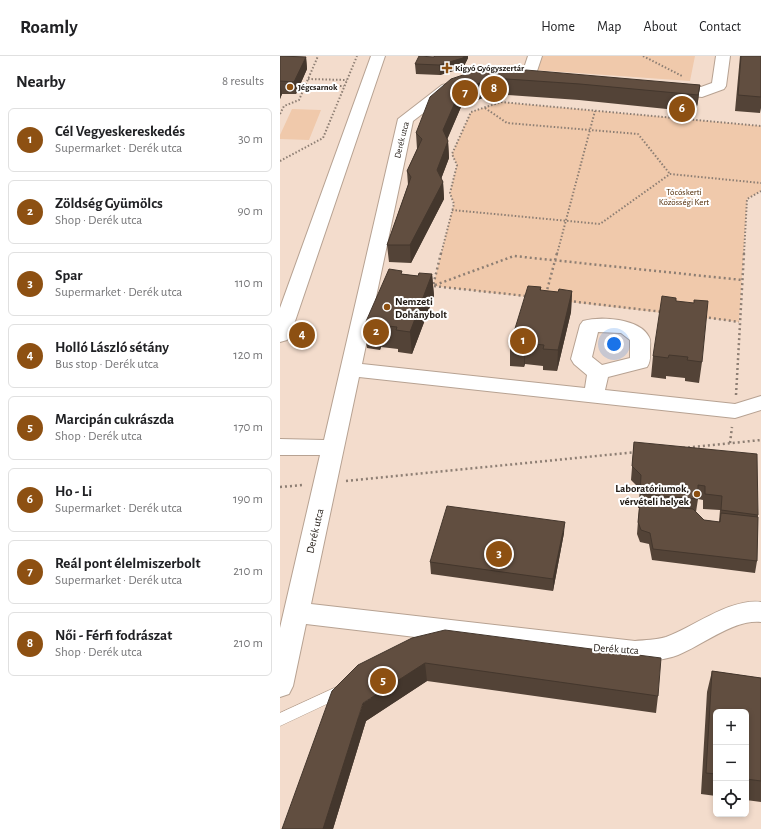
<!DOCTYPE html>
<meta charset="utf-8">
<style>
:root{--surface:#fff;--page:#f6f6f6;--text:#202124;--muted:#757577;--line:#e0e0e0;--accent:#8d5012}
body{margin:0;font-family:"Alegreya Sans",sans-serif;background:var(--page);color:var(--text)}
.controls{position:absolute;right:12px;bottom:12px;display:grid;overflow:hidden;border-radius:6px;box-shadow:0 2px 6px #0003}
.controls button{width:36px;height:36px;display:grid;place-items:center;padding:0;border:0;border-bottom:1px solid var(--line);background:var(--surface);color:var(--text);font:20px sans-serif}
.you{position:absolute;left:334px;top:288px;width:14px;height:14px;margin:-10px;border:3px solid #fff;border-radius:50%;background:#1a73e8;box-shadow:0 0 0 6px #1a73e833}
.badge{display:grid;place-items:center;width:26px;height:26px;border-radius:50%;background:var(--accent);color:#fff;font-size:13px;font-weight:700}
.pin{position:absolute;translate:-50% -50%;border:2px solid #fff;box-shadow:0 1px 4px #0006}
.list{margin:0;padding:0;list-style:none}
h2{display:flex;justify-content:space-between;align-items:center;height:52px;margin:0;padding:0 16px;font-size:17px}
h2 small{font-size:13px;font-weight:400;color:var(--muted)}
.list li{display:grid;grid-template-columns:26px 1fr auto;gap:12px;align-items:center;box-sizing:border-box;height:64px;margin:0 8px 8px;padding:0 8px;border:1px solid var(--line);border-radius:6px}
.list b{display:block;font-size:15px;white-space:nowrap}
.list p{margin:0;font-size:13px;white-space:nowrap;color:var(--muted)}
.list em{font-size:13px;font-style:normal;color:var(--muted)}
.icon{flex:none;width:22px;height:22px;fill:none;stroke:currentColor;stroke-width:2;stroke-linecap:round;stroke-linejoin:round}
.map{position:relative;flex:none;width:481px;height:773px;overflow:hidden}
header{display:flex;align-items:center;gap:24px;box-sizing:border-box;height:56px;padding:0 20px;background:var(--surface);border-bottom:1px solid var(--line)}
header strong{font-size:19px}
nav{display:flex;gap:22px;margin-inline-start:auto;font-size:14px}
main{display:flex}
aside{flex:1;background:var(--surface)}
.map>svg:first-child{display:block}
</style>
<header>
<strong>Roamly</strong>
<nav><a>Home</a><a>Map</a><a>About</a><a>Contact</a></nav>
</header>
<main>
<aside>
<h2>Nearby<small>8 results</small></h2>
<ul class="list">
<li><span class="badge">1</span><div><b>Cél Vegyeskereskedés</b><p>Supermarket · Derék utca</p></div><em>30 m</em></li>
<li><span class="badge">2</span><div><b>Zöldség Gyümölcs</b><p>Shop · Derék utca</p></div><em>90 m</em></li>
<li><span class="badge">3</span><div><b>Spar</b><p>Supermarket · Derék utca</p></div><em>110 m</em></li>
<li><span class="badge">4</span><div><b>Holló László sétány</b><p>Bus stop · Derék utca</p></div><em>120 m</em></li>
<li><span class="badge">5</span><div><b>Marcipán cukrászda</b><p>Shop · Derék utca</p></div><em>170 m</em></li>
<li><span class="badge">6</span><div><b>Ho - Li</b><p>Supermarket · Derék utca</p></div><em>190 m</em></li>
<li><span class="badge">7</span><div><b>Reál pont élelmiszerbolt</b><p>Supermarket · Derék utca</p></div><em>210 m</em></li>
<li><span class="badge">8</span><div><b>Női - Férfi fodrászat</b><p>Shop · Derék utca</p></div><em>210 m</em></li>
</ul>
</aside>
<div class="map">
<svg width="481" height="773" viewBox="0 0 481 773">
<rect width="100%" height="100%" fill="#f3dccc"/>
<!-- green -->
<path fill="#f0c9ab" d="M261,0H415L410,25L255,14Z
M221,46L481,70V135L467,143L459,266L153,230L174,148L170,137L177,109L172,98L191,56Z
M12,53L41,54L29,84L0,83V79Z"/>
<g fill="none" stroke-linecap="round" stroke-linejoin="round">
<defs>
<path id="service" d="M63,628L68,630L70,634L68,638L0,670V657Z"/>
<path id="minor" d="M91,0H105L10,280L7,284L0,286V252Z
M248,0H262L254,24L252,27L247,28L242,27L240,24Z
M436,0H450L446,30L444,33L422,41L385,37L383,34L385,31L390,30L421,31L432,27Z
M171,27L176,28L178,31L176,34L172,35L133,65L82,308L305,332L307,319L294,308L291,303L300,269L303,265C320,260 360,262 369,281C371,284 370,289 370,293C370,300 371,305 367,311L328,321L325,334L455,348L481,340V354L455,362L79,321L31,548L355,585C365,584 376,584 386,581C414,571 450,542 481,546V566C454,563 423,589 398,599C385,604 369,605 355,607L26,568L13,630L9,638L0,641V572L40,399H0V383L44,384L118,63L162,29ZM318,276L341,277L350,284V302L322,309L312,301Z"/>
</defs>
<!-- service casing -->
<use href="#service" stroke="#b7a292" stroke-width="1"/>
<!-- minor casing -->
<use href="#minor" stroke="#b7a292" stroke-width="2"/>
<!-- path-far1 -->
<path stroke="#8d7e73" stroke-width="2" stroke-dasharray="1.5 2" stroke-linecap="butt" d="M363,0L402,20
M28,23L67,24
M25,29L64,30
M205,52L227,67L358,78L390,118
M0,58L4,50L19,44L38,0
M0,105L43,82L77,0
M172,154L320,168L390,118L481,127
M161,198L174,148L170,137L177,109L172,98L191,56L221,46L481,70
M277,198L315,55
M464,198L467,143L481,135"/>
<!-- path -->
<path stroke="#8d7e73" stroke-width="2.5" stroke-dasharray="2 3" stroke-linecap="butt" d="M161,197L153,230L246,240
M155,229L234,200L462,224
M266,238L277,197
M289,245L383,256
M424,261L459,266
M456,339L464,197
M450,387L452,371
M403,392L481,384
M66,425L356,396
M0,431L23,429"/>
<!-- service -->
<use href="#service" fill="#fff" fill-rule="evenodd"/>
<!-- minor -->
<use href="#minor" fill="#fff" fill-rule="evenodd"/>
</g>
<!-- wall -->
<path fill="#534337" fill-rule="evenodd" d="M0,0L26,1L27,13L16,38H2L0,43Z
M155,0H188V2L183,12L160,19L136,18L135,8Z
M460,0H481V52L480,57L455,55Z
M198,14L420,29L418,45L416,56L299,44L212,38L181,51L167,83L168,85L169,102L161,123L163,126L164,143L131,207L109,206L107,189L128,129L127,115L137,93L136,77Z
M122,218L138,220L152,218L154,240L132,298L118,296V293L101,291L100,294L87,292L84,270Z
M261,231V235L278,236L292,235L291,256L277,315L263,314V310L245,308L244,311L230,310V289Z
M396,245L422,306L419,327L405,325V322L386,320V323L371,321L373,300Z
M354,386L478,459V461L477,505L475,517L372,504L369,488L360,486L357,478L359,452H358L360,433L351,424ZM418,443L423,444V453L440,454L439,466L424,464L416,456Z
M284,477L273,535L151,518L150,506Z
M132,582L378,640L376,657L147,625L86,665L53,773H2Z
M432,615L481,622V746L466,744V656H436V740L421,738L427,636Z"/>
<!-- shaded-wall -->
<path fill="#44372d" d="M184,0H188V2L183,12L160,19L159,9Z
M26,1L27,13L16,38L14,26Z
M212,22V38L181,51L164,91L163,74L180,35Z
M0,25L2,38L0,43Z
M420,29L418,45L416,56L418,39Z
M168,85L169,102L158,131L157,114Z
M163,126L164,143L131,207L130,189Z
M152,218L154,240L132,298L130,276Z
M292,235L291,256L277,315L278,294Z
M99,269L101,291L100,294L98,272Z
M245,287V308L244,311L245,290Z
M285,466L284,477L273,535V523Z
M145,607L147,625L86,665L53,773H43L83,647Z"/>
<!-- building -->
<path fill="#614e40" stroke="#44372d" d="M0,0L26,1L14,26L0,25V26Z
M139,0L154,1L155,0H184L183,2L159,9L135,8Z
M461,0H481V41L458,39Z
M221,12L258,15L420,29L418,39L300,28L212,22L180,35L163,74L168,85L157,114L163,126L130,189H107L131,121L127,115L142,83L136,77L150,41L171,23L198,14Z
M109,213L122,215L121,218L138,220L139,217L152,218L130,276L116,274L117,271L99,269L98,272L84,270Z
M248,230L261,231L260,234L278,236L279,233L292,235L278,294L263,293L264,289L245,287V290L230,289Z
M382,240L396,242V245L414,247V244L428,245L422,306L407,304L408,301L389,299L388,302L373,300Z
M354,386L477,398L478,459L441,454L442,440L425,438V430L418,429V443L360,438L361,419L352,410Z
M360,447L413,453L424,464L440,466L441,457L478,461L477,505L373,493L370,477L361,474L358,466Z
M167,450L285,466L273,523L150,506Z
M165,574L381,602L378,640L145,607L83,647L43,773H2L52,635L78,609L132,582Z
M432,615L481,622V725L466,723V656H436V718L426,717Z"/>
<!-- markers -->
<g fill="#8d5012" stroke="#fff" stroke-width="1.5">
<path d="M165 6h4v4h4v4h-4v4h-4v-4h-4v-4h4z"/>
<circle cx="10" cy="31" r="4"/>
<circle cx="107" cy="251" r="4"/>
<circle cx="417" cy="438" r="4"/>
</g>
<g text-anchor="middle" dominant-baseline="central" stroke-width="4" stroke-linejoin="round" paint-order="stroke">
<!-- far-poi labels -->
<g font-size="9" font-weight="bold" fill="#201913" stroke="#fff" text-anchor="start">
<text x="175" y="12">Kigyó Gyógyszertár</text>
<text x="18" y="31">Jégcsarnok</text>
</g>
<!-- far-street labels -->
<g font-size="9" fill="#201913" stroke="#fff">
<text transform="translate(122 84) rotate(-76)">Derék utca</text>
</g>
<!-- far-park labels -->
<g font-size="9" fill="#512b06" stroke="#fff">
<text x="404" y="136">Tócóskerti<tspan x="404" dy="10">Közösségi Kert</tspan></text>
</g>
<!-- poi labels -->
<g font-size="11" font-weight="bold" fill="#201913" stroke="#fff" text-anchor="start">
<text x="115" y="245">Nemzeti<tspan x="115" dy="13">Dohánybolt</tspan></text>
<text x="409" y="432" text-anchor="end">Laboratóriumok,<tspan x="409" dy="13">vérvételi helyek</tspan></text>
</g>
<!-- street labels -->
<g font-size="11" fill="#201913" stroke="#fff">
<text transform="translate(35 475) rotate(-77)">Derék utca</text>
<text transform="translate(336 593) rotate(4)">Derék utca</text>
</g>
</g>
</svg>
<div class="controls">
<button>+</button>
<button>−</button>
<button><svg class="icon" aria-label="locate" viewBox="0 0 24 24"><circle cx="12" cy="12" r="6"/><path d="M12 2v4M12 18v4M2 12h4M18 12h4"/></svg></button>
</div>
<div class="you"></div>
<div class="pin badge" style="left:243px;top:285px">1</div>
<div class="pin badge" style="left:96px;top:276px">2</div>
<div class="pin badge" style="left:219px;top:498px">3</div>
<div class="pin badge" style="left:22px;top:279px">4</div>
<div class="pin badge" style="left:103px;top:625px">5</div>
<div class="pin badge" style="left:402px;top:53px">6</div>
<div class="pin badge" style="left:185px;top:37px">7</div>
<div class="pin badge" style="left:214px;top:33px">8</div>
</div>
</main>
